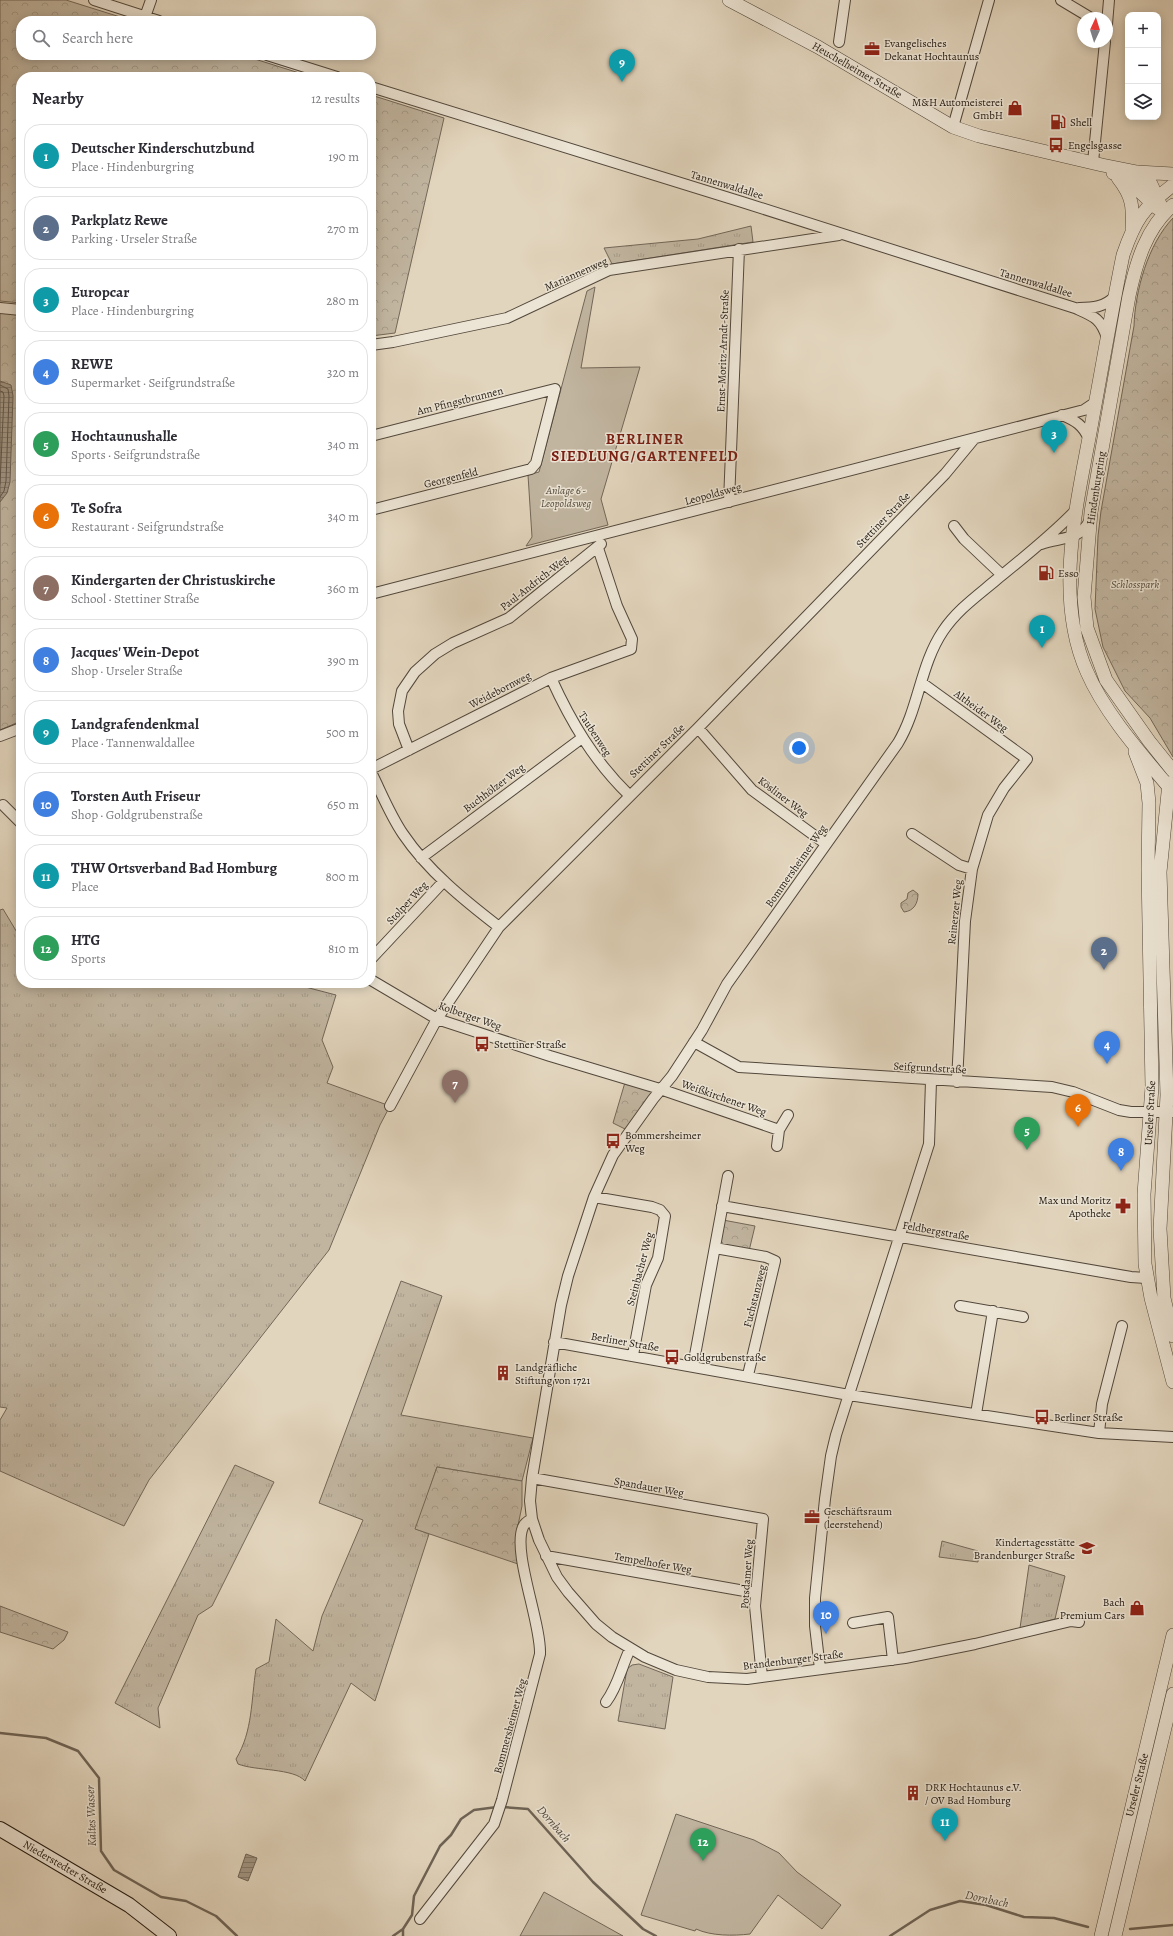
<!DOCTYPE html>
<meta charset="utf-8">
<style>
:root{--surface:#fff;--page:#f2f2f3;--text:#2b2b33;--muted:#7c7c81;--line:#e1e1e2;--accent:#8f2418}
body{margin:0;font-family:Alegreya,serif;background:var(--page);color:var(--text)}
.controls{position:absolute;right:12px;top:12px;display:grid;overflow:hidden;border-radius:8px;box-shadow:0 2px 10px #0003}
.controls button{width:36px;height:36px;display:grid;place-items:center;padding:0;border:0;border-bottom:1px solid var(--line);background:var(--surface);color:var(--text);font:20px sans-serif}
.compass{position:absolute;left:1077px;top:12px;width:36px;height:36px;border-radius:50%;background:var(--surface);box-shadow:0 2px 10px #0003;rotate:4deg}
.you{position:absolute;left:799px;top:748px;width:14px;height:14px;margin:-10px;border:3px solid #fff;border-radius:50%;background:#1a73e8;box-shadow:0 0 0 6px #1a73e833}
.badge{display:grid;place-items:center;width:26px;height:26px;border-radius:50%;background:var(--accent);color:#fff;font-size:13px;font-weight:700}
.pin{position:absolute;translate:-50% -33px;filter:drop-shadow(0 1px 2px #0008)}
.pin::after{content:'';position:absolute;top:21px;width:14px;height:12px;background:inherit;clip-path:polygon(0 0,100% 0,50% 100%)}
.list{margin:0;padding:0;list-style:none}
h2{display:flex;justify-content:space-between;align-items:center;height:52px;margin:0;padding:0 16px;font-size:17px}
h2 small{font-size:13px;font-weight:400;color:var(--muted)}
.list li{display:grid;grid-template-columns:26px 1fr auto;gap:12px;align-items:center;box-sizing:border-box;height:64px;margin:0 8px 8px;padding:0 8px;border:1px solid var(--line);border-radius:16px}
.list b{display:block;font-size:15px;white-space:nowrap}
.list p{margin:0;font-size:13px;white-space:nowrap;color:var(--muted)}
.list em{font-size:13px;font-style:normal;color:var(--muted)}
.icon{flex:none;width:22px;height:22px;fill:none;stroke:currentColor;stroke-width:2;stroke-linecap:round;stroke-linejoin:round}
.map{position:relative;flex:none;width:1173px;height:1936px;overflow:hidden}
.search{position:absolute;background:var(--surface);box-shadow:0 2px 10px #0003;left:16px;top:16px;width:360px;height:44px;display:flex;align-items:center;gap:10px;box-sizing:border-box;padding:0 14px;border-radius:16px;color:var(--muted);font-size:15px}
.panel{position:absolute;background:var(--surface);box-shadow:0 2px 10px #0003;left:16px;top:72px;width:360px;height:916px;border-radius:16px}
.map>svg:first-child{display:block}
</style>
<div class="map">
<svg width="1173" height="1936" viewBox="0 0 1173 1936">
<defs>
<pattern id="grass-tufts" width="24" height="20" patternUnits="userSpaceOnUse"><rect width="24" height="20" fill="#c1b5a0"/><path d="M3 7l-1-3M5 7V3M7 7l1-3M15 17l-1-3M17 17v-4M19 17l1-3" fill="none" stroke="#a69b89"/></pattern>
<pattern id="forest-crowns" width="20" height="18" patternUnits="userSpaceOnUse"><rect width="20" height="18" fill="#c1b5a0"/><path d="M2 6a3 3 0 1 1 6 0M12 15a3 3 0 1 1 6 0" fill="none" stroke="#a69b89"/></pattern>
<pattern id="water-rules" width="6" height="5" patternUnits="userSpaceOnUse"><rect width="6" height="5" fill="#a19583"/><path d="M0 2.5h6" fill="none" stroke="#83796a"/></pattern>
</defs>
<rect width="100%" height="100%" fill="#e2d5bd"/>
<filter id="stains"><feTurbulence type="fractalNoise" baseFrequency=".005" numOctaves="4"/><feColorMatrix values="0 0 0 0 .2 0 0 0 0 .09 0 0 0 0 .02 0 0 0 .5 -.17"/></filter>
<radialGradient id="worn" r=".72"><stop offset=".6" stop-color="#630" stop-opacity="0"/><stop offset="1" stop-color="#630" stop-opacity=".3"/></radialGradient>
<!-- grass -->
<path fill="url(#grass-tufts)" stroke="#726758" d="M751,226L753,242L612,264L604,248L698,239Z
M3,909L21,939V983H290L336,995L322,1040L333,1067L327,1083L390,1106L380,1125L329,1250L149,1480L124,1526L0,1471V1420L7,1408L0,1407V910Z
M401,1281L442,1296L401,1415L533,1438L522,1481L437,1467L416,1529L429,1534L375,1701L351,1683L305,1781C294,1768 255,1771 238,1764L236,1759C253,1731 251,1700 256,1669L269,1662L276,1619L313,1651L322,1616L363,1520L319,1503Z
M235,1465L274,1482L212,1606L198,1615L158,1708L160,1728L115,1703Z
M942,1541L978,1551V1562L939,1557Z
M1029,1565L1065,1576L1055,1619L1020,1628Z
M639,1664L673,1677L665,1729L618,1721L627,1669L632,1665Z"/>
<!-- forest -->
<path fill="url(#forest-crowns)" stroke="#726758" d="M0,0H66L133,21H21V55H242L312,77H21V303L0,301Z
M371,95L444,118L395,333L371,336Z
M1173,218V757L1150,718L1125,691L1103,647L1095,609L1098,536L1101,511L1134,326C1135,291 1148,244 1173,218Z
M0,311L21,313V721L0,730Z
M913,890L918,894C918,903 914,911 904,912L901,907V903L907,899L908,893Z
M626,1079L660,1089L631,1132L613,1123Z
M723,1220L755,1226L749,1251L725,1247L720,1239Z
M437,1467L522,1481V1506L516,1535L518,1564L415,1529Z
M0,1606L68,1632L64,1640L53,1649L0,1632Z"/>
<!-- garden -->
<path fill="#c1b5a0" stroke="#726758" d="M595,287L581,368L640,367L601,499L608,525L526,546L532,537L528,475L539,472L587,291Z
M676,1814L754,1840L779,1853L797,1872L841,1905L822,1929L778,1895L750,1934C733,1936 711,1936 696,1929L695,1931L641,1915Z
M544,1892L623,1936H520Z"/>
<!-- water -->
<path fill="url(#water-rules)" stroke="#6e6355" d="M0,381L11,385L13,396L10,482L7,493L0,502Z
M246,1854L257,1858L248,1881L238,1877Z"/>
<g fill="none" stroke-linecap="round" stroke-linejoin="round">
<!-- shore -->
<path stroke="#62574a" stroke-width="1" d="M0,385L8,389L9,396L6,481L4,491L0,497
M0,391L3,392L4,396L0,484"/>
<!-- stream -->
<path stroke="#6e6355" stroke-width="2.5" d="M0,1733L46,1738L78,1751L99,1778L101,1851L114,1870L161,1897L186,1901L216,1916L237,1936
M502,1807L528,1809L593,1882L643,1929L656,1936
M1130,1929L1173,1925
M393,1936L403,1929L412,1915L414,1896L440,1846L451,1835L461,1819L474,1810L497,1807
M403,1936V1929
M890,1936L930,1910L960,1901L986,1905L1024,1917L1054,1918L1088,1927"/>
<defs>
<path id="minor" d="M94,0L159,21
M1061,0L1091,18
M145,17L151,0
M1107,24L1109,0
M839,42L845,0
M267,55L337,77
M371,87L742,202L1075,308C1093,316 1101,318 1107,338
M953,127L989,0
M1093,162L1105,42
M0,308L21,310
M1079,308C1093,308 1105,307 1115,296
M371,345L393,342L507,318L609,270L839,235
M1062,415C1076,421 1083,425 1089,439
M371,436L555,389L536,463L531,469L371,510
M729,502L739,249
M1076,510C1051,536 1023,558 996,580C977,596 957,610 943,631C920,665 919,708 898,743L727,984L702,1030L672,1076L653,1099L613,1155L594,1197L568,1276L561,1305L532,1478L530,1501L532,1519L539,1540L557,1577L568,1592L596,1624L612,1637L645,1657L676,1670L708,1677L747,1679L905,1658L975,1644L1071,1621L1079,1622
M954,526L964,539L1002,575
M1041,544C1060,537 1080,541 1090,520
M371,594L1084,410L1096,402
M551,678C571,722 594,761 629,795
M922,683L1027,759L1004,788L988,815L972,869L965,921L957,1082
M698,728L752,790L826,844
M0,736L21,728
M409,750L399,724L398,711L402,691L415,672L435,654L453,643L509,618L601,544
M371,769L551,678L631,649L632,639L617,606L598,548
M371,772C381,792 390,815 403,834C428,871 464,900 499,927
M3,805L21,823
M912,834L959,865L972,869
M421,858L582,738
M371,959L444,881
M371,980L437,1019L550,1056L660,1089L779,1130L788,1115
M694,1042L739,1067L1052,1087L1073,1092L1119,1110L1131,1112H1173
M390,1106L437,1019L499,927L698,728L945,474L974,439
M777,1146L779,1130
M594,1197L652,1207L660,1210L665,1216L658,1258L646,1285L633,1355
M722,1206L1131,1277L1146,1278
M715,1248L766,1257L775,1261L748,1375
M960,1306L1023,1317
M554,1342L849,1395L1013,1420L1099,1433L1173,1437
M693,1366L728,1176
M976,1414L993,1311
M1099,1433L1102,1404L1122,1326
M532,1478L763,1519L755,1606L762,1677
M546,1556L756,1593
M853,1623L888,1617L893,1660
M820,1669L815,1626V1598L825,1499L831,1456L836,1435L929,1144L931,1081
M606,1702C618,1686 621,1668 630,1649
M420,1919L494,1824L502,1800L540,1654C541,1622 512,1552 523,1527C525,1522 528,1521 532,1519"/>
<path id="tertiary" d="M729,0L818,47L953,127L979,136L1102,165L1137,172L1173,174
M1137,172L1151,184L1160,204
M1113,173L1127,179L1157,208
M1118,178C1133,197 1133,207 1132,230
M1173,185C1143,208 1135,220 1123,255C1112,309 1103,362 1093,416C1079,497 1052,593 1087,672C1105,714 1144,757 1173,792
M1173,205C1146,228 1136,263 1129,296L1091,512L1084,597L1087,628L1106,680L1149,741L1173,771
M1135,752L1147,783L1149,803L1148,869L1152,1087L1144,1194L1145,1264L1151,1298L1173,1382
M1169,783L1160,872L1167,1095L1160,1229L1164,1298L1173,1336
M1101,1936L1173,1635
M1115,1936L1173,1694"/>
<path id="secondary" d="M0,1829L129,1905L169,1936"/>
</defs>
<!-- minor casing -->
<use href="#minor" stroke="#52483c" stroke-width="12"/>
<!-- tertiary casing -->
<use href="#tertiary" stroke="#52483c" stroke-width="14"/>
<!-- secondary casing -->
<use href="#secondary" stroke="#221911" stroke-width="16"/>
<!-- minor -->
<use href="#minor" stroke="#ece4d4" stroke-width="10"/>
<!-- tertiary -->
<use href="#tertiary" stroke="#ece4d4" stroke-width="13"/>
<!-- secondary -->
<use href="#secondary" stroke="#ece4d4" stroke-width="14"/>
</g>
<!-- icons -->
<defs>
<symbol id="office-bare" viewBox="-9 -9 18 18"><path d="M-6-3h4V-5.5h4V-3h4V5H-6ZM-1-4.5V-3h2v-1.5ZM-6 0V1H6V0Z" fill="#8f2418" stroke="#ece4d4" stroke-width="2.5" paint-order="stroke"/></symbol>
<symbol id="shop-bare" viewBox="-9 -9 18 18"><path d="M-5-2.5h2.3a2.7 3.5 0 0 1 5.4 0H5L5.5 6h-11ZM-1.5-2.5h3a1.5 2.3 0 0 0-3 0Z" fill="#8f2418" stroke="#ece4d4" stroke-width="2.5" paint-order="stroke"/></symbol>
<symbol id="fuel-bare" viewBox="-9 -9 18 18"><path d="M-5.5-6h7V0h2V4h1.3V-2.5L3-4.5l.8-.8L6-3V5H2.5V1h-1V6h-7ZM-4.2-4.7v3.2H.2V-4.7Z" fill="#8f2418" stroke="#ece4d4" stroke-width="2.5" paint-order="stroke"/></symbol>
<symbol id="bus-bare" viewBox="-9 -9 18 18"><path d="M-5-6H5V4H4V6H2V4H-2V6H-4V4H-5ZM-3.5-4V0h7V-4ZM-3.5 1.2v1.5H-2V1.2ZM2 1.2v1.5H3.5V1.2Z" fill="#8f2418" stroke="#ece4d4" stroke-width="2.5" paint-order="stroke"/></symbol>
<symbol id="pharmacy-bare" viewBox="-9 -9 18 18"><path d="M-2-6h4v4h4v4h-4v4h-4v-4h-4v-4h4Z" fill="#8f2418" stroke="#ece4d4" stroke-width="2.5" paint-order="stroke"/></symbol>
<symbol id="building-bare" viewBox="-9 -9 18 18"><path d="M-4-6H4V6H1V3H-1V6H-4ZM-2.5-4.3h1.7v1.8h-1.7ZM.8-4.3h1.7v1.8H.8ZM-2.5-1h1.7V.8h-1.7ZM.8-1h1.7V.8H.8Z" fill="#8f2418" stroke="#ece4d4" stroke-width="2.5" paint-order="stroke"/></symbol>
<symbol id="school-bare" viewBox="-9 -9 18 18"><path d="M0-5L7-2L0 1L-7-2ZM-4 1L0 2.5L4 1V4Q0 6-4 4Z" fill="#8f2418" stroke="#ece4d4" stroke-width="2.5" paint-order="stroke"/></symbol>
</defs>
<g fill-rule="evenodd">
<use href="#office-bare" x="861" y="38" width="22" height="22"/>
<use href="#shop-bare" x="1004" y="97" width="22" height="22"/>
<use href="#fuel-bare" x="1047" y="111" width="22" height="22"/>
<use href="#bus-bare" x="1045" y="134" width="22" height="22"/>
<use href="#fuel-bare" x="1035" y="562" width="22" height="22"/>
<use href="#bus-bare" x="471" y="1033" width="22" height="22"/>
<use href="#bus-bare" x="602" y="1130" width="22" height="22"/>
<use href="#pharmacy-bare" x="1112" y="1195" width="22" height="22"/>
<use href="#bus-bare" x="661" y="1346" width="22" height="22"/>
<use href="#building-bare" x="492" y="1362" width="22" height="22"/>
<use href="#bus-bare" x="1031" y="1406" width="22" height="22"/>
<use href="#office-bare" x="801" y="1506" width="22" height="22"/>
<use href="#school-bare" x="1076" y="1537" width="22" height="22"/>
<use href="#shop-bare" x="1126" y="1597" width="22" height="22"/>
<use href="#building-bare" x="902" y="1782" width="22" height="22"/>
</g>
<g text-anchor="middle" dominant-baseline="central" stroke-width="3" stroke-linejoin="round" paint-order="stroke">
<!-- poi labels -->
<g font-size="11" fill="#221911" stroke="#ece4d4" text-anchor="start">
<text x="884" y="43">Evangelisches<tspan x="884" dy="13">Dekanat Hochtaunus</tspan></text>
<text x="1003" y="102" text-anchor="end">M&amp;H Automeisterei<tspan x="1003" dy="13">GmbH</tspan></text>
<text x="1070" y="122">Shell</text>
<text x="1068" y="145">Engelsgasse</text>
<text x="1058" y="573">Esso</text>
<text x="494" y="1044">Stettiner Straße</text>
<text x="625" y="1135">Bommersheimer<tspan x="625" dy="13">Weg</tspan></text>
<text x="1111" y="1200" text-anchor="end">Max und Moritz<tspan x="1111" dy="13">Apotheke</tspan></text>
<text x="684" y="1357">Goldgrubenstraße</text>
<text x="515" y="1367">Landgräfliche<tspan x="515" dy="13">Stiftung von 1721</tspan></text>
<text x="1054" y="1417">Berliner Straße</text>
<text x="824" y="1511">Geschäftsraum<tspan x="824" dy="13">(leerstehend)</tspan></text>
<text x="1075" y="1542" text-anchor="end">Kindertagesstätte<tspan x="1075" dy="13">Brandenburger Straße</tspan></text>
<text x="1125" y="1602" text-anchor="end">Bach<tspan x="1125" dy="13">Premium Cars</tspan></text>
<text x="925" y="1787">DRK Hochtaunus e.V.<tspan x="925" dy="13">/ OV Bad Homburg</tspan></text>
</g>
<!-- street labels -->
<g font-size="11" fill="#221911" stroke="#ece4d4">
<text transform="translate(857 70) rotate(30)">Heuchelheimer Straße</text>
<text transform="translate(727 185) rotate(17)">Tannenwaldallee</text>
<text transform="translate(576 274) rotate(-24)">Mariannenweg</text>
<text transform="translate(1036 283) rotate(17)">Tannenwaldallee</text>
<text transform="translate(723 351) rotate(-88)">Ernst-Moritz-Arndt-Straße</text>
<text transform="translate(460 401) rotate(-14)">Am Pfingstbrunnen</text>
<text transform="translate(451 478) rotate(-14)">Georgenfeld</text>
<text transform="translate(1096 488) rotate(-81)">Hindenburgring</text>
<text transform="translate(713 494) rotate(-15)">Leopoldsweg</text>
<text transform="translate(883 520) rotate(-46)">Stettiner Straße</text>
<text transform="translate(534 583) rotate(-38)">Paul-Andrich-Weg</text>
<text transform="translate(500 690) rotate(-27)">Weidebornweg</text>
<text transform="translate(981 711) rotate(36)">Altheider Weg</text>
<text transform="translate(595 734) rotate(57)">Taubenweg</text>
<text transform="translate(657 751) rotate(-44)">Stettiner Straße</text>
<text transform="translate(494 788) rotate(-37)">Buchhölzer Weg</text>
<text transform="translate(783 797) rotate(37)">Kösliner Weg</text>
<text transform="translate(796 866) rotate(-55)">Bommersheimer Weg</text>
<text transform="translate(407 903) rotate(-47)">Stolper Weg</text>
<text transform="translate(955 912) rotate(-84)">Reinerzer Weg</text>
<text transform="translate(470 1016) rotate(19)">Kolberger Weg</text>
<text transform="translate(930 1068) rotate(3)">Seifgrundstraße</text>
<text transform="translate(724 1098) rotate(19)">Weißkirchener Weg</text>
<text transform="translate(1150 1113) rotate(-87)">Urseler Straße</text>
<text transform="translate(936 1231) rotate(10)">Feldbergstraße</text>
<text transform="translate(640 1269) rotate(-75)">Steinbacher Weg</text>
<text transform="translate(755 1296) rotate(-76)">Fuchstanzweg</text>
<text transform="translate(625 1342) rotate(10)">Berliner Straße</text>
<text transform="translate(649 1487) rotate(10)">Spandauer Weg</text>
<text transform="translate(653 1563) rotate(10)">Tempelhofer Weg</text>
<text transform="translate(747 1574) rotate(-86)">Potsdamer Weg</text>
<text transform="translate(793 1660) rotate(-7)">Brandenburger Straße</text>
<text transform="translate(510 1726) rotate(-75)">Bommersheimer Weg</text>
<text transform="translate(1137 1785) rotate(-76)">Urseler Straße</text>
<text transform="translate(65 1867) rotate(30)">Niederstedter Straße</text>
</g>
<!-- park labels -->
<g font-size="11" font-style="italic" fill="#52483c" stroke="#ece4d4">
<text x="566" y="490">Anlage 6 -<tspan x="566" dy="13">Leopoldsweg</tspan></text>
<text x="1135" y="584">Schlosspark</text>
</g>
<!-- water labels -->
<g font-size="12" font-style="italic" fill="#554b3f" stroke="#ece4d4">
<text transform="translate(91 1816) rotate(-92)">Kaltes Wasser</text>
<text transform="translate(554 1824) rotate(49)">Dornbach</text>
<text transform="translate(987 1899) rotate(12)">Dornbach</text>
</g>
<!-- district labels -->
<g font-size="15" font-weight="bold" letter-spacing="1" fill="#7a1f14" stroke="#ece4d4">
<text x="645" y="439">BERLINER<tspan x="645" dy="17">SIEDLUNG/GARTENFELD</tspan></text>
</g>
</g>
<rect width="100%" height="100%" filter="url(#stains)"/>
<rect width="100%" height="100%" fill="url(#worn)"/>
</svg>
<div class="controls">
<button>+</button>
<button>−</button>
<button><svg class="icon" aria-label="layers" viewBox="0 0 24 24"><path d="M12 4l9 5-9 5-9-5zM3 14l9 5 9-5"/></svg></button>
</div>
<svg class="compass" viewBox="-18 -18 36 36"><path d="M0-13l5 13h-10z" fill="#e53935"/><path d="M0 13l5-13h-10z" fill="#7c7c81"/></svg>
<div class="you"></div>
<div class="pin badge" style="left:1042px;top:648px;background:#0f9aa8">1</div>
<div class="pin badge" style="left:1104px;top:970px;background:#5c6f8a">2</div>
<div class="pin badge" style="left:1054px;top:453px;background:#0f9aa8">3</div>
<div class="pin badge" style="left:1107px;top:1064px;background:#3f7fe0">4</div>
<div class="pin badge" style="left:1027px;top:1150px;background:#2e9e5b">5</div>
<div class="pin badge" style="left:1078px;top:1127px;background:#e8710a">6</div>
<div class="pin badge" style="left:455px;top:1103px;background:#8d6e63">7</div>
<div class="pin badge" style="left:1121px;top:1171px;background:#3f7fe0">8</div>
<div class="pin badge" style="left:622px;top:82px;background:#0f9aa8">9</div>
<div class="pin badge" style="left:826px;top:1634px;background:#3f7fe0">10</div>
<div class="pin badge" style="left:945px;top:1841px;background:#0f9aa8">11</div>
<div class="pin badge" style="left:703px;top:1861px;background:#2e9e5b">12</div>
<div class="search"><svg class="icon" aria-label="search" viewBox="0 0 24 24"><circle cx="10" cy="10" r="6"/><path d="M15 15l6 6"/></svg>Search here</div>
<section class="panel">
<h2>Nearby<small>12 results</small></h2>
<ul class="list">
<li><span class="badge" style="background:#0f9aa8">1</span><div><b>Deutscher Kinderschutzbund</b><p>Place · Hindenburgring</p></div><em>190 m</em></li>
<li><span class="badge" style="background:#5c6f8a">2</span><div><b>Parkplatz Rewe</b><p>Parking · Urseler Straße</p></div><em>270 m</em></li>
<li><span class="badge" style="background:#0f9aa8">3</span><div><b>Europcar</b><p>Place · Hindenburgring</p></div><em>280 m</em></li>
<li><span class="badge" style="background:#3f7fe0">4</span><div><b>REWE</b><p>Supermarket · Seifgrundstraße</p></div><em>320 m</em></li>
<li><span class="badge" style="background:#2e9e5b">5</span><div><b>Hochtaunushalle</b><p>Sports · Seifgrundstraße</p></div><em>340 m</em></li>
<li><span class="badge" style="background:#e8710a">6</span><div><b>Te Sofra</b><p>Restaurant · Seifgrundstraße</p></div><em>340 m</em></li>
<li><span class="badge" style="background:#8d6e63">7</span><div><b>Kindergarten der Christuskirche</b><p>School · Stettiner Straße</p></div><em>360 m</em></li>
<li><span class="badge" style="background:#3f7fe0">8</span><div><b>Jacques' Wein-Depot</b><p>Shop · Urseler Straße</p></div><em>390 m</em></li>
<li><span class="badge" style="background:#0f9aa8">9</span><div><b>Landgrafendenkmal</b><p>Place · Tannenwaldallee</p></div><em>500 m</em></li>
<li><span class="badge" style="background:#3f7fe0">10</span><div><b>Torsten Auth Friseur</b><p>Shop · Goldgrubenstraße</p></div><em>650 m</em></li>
<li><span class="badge" style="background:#0f9aa8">11</span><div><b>THW Ortsverband Bad Homburg</b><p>Place</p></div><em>800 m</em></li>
<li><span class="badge" style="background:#2e9e5b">12</span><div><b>HTG</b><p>Sports</p></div><em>810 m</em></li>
</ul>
</section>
</div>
